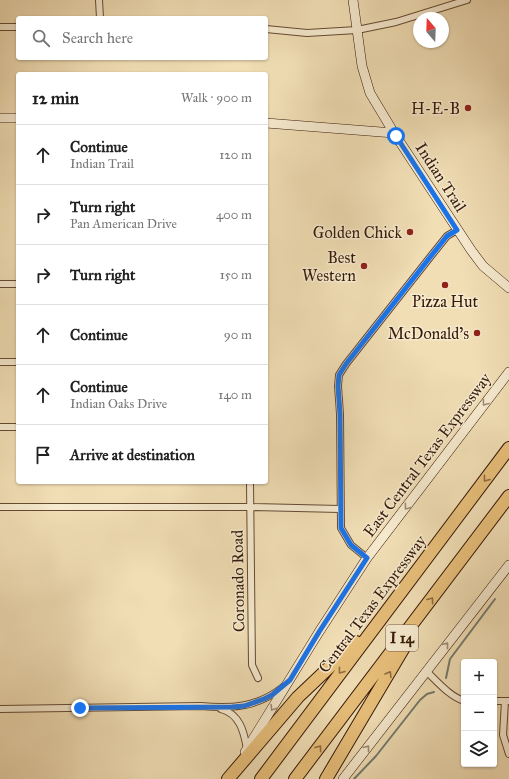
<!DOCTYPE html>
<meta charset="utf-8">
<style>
:root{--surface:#fff;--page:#f6f6f6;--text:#222;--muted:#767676;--line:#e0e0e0}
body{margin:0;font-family:"IM FELL Great Primer",serif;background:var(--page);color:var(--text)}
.controls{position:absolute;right:12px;bottom:12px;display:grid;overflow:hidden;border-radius:4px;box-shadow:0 1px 3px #0004}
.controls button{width:36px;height:36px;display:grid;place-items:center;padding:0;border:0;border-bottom:1px solid var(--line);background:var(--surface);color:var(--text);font:20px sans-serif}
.compass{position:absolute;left:413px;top:12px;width:36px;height:36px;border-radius:50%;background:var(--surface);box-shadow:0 1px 3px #0004;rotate:341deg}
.stop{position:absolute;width:12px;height:12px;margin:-9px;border:3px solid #1a73e8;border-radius:50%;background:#fff}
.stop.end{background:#1a73e8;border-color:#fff;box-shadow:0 1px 4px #0008}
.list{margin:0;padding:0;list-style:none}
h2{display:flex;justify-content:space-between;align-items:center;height:52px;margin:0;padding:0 16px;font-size:17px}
h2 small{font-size:13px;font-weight:400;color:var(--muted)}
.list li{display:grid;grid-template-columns:26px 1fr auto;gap:12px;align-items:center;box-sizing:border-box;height:60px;padding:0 16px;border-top:1px solid var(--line)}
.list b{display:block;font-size:15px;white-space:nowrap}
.list p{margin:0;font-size:13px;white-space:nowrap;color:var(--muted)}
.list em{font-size:13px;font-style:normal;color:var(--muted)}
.icon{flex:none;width:22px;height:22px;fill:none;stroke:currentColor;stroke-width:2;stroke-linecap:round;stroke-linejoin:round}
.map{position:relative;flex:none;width:509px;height:779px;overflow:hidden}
.search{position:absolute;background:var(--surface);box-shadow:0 1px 3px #0004;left:16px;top:16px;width:252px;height:44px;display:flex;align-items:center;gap:10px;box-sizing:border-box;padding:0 14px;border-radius:4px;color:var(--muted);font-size:15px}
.panel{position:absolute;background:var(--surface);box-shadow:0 1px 3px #0004;left:16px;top:72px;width:252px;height:412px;border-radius:4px}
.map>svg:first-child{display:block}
</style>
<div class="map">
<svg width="509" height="779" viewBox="0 0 509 779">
<rect width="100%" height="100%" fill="#f1deb5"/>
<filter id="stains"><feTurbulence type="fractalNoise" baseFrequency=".005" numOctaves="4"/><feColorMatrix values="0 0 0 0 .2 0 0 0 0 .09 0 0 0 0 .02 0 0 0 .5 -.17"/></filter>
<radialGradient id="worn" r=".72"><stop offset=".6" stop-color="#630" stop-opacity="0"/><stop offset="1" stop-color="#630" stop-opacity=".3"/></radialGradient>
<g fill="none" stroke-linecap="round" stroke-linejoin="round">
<!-- stream -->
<path stroke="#737a6f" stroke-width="2" d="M446,678L450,659L495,599
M354,779L376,756L420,700L427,694L434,692"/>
<defs>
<path id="street" d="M99,0L100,18
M0,27H18
M266,29L307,33L357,30L396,22L467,0
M0,284H18
M0,362H18
M0,427H18
M250,482L252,665L258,678
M0,507H250L340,509
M367,558L351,545L341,528L340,414L338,386L339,375L346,364L431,256L447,236L457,230
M426,671C438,682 449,696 464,701
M494,701H508
M505,701L503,735L509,754
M0,709L201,706C232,709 258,707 283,687
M221,709C240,714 244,732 247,749"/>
<path id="secondary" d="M353,0L362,66L370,93L394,133L471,250L483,266L509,288
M0,118H18
M266,123L394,133
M245,752L319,632L367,558L509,372
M343,779L509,565"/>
<path id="highway" d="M228,779L298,697L356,642
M261,779L509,448
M295,779L509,496
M326,779L409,639"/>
</defs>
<!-- street casing -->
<use href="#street" stroke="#654a33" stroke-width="8"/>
<!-- secondary casing -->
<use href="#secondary" stroke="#361908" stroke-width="10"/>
<!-- highway casing -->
<use href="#highway" stroke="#361908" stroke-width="14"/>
<!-- street -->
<use href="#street" stroke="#f6eacf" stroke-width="6"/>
<!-- secondary -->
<use href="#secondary" stroke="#f6eacf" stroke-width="9"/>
<!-- highway -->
<use href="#highway" stroke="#e8bf7a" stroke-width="12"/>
</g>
<!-- one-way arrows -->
<defs><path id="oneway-chevron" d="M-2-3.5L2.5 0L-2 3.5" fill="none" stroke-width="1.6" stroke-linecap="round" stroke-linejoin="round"/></defs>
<g stroke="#a08c75">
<use href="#oneway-chevron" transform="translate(485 403) rotate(127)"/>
<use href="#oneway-chevron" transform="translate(407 507) rotate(127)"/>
<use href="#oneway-chevron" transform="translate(446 645) rotate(-52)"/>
<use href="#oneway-chevron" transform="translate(273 708) rotate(122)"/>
<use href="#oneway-chevron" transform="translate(367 748) rotate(-52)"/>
</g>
<g stroke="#8f6c41">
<use href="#oneway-chevron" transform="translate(486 479) rotate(127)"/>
<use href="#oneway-chevron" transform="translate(431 600) rotate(-53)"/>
<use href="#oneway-chevron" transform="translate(341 671) rotate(127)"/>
<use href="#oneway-chevron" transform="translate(389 674) rotate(-59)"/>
<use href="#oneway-chevron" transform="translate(319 748) rotate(-53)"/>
</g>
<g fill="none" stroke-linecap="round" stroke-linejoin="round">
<!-- route -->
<path stroke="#1a73e8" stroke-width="5" d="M80,708L232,707L244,706L264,699L272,695L290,680L319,632L367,558L351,545L341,528L340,414L338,386L339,375L346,364L431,256L447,236L457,230L396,136"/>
</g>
<!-- markers -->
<g fill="#8f2418" stroke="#f6eacf" stroke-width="1.5">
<circle cx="468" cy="108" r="4"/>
<circle cx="410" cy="232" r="4"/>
<circle cx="364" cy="266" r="4"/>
<circle cx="445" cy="285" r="4"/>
<circle cx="477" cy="333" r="4"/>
</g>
<g text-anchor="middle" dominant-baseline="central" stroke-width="3" stroke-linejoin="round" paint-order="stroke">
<!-- shield labels -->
<rect fill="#f6eacf" stroke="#705844" stroke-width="1" x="386" y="625" width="32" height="26" rx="3"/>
<g font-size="15" font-weight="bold" fill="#361908">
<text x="402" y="638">I 14</text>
</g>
<!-- poi labels -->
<g font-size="16" fill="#361908" stroke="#f6eacf" text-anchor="end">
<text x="460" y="108">H-E-B</text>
<text x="402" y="232">Golden Chick</text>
<text x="356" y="257">Best<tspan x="356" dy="18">Western</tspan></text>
<text x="445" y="301" text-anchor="middle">Pizza Hut</text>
<text x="469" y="333">McDonald's</text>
</g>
<!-- street labels -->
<g font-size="16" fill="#361908" stroke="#f6eacf">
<text transform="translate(441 177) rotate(57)">Indian Trail</text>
<text transform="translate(427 455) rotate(-53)">East Central Texas Expressway</text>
<text transform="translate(238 581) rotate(-91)">Coronado Road</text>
<text transform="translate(372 604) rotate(-53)">Central Texas Expressway</text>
</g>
</g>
<rect width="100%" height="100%" filter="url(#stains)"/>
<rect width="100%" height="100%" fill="url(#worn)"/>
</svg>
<div class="controls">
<button>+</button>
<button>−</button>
<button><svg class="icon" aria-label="layers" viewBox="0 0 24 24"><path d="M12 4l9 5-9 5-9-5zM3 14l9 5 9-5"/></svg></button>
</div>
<svg class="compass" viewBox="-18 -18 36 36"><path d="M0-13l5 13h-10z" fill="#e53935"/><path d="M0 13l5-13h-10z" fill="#767676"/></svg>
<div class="stop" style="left:396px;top:136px"></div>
<div class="stop end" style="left:80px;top:708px"></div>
<div class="search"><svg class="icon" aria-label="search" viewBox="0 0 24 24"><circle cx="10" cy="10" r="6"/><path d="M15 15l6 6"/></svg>Search here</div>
<section class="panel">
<h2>12 min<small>Walk · 900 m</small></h2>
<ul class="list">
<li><svg class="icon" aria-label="ahead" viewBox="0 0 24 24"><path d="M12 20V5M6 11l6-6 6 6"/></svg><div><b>Continue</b><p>Indian Trail</p></div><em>120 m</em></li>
<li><svg class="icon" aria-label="right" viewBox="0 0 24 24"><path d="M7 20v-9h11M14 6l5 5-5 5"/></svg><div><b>Turn right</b><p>Pan American Drive</p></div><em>400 m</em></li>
<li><svg class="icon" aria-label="right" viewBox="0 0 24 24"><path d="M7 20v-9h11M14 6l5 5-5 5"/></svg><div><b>Turn right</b></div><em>150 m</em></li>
<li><svg class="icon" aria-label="ahead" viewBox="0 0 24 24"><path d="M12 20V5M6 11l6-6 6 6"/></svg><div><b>Continue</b></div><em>90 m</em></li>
<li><svg class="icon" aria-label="ahead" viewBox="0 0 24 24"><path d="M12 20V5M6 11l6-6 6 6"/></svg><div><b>Continue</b><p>Indian Oaks Drive</p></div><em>140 m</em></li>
<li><svg class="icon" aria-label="arrive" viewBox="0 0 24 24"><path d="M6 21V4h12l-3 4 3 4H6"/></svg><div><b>Arrive at destination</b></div></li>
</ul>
</section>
</div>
